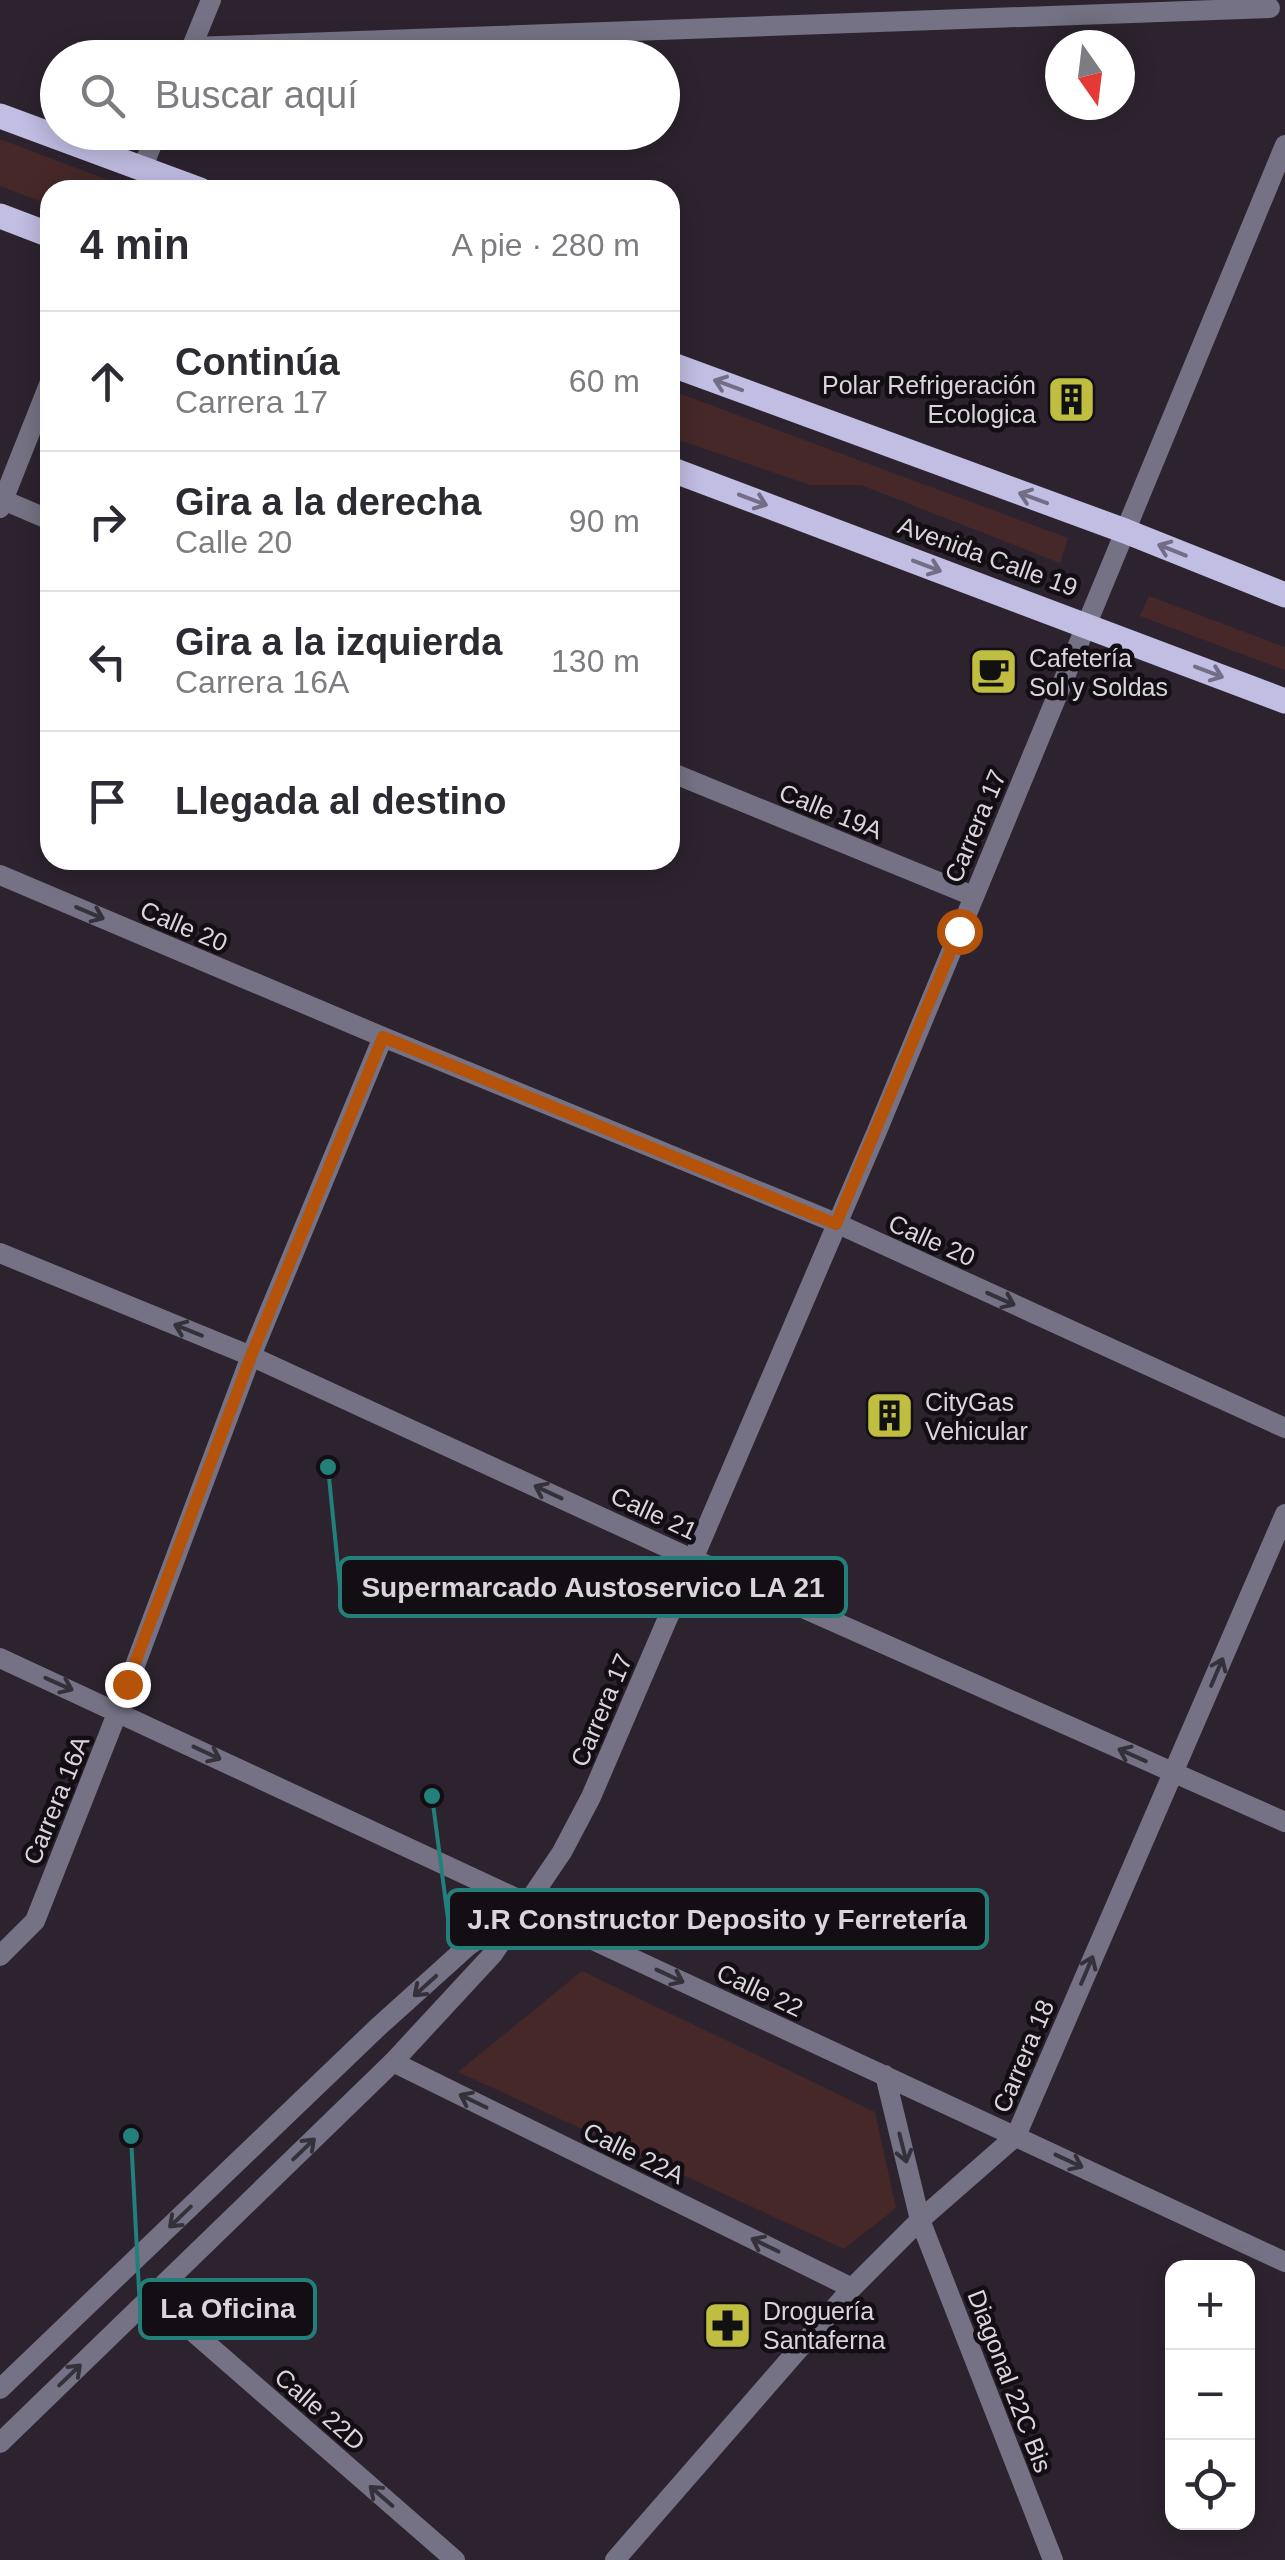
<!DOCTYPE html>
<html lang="es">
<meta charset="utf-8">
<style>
:root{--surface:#fff;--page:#f2f2f3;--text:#2b2b33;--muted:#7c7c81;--line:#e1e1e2}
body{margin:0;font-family:Arial,sans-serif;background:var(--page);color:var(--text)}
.controls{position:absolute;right:30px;bottom:30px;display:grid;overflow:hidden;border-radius:20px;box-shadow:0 5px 25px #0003}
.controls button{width:90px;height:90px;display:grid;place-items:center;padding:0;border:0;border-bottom:2px solid var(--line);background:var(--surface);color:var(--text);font:50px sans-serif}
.compass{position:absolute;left:1045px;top:30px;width:90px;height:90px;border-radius:50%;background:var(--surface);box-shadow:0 5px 25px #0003;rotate:166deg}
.stop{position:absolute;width:30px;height:30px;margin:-22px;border:8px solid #b45309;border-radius:50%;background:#fff}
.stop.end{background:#b45309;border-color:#fff;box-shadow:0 2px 10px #0008}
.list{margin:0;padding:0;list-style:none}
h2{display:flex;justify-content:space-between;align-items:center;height:130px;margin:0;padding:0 40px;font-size:42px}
h2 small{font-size:32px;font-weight:400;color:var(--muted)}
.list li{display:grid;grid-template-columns:65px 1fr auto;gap:30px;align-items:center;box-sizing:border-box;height:140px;padding:0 40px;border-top:2px solid var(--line)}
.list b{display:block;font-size:38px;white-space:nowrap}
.list p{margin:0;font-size:32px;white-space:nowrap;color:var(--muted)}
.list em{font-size:32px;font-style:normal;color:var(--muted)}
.icon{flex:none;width:55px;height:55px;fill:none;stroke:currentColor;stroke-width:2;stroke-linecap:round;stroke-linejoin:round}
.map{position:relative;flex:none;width:1285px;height:2560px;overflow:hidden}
.search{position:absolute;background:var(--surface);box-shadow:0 5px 25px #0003;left:40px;top:40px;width:640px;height:110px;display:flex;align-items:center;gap:25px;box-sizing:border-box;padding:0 35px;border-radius:55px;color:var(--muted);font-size:38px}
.panel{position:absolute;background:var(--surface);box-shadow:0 5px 25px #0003;left:40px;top:180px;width:640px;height:690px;border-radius:30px}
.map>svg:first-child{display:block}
</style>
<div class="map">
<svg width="1285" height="2560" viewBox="0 0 1285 2560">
<rect width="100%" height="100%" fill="#2d232f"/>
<!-- green -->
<path fill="#462828" d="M0,139L134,190H50V205L0,186Z
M670,390L1068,538L1060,563L861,485H810L670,437Z
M1149,596L1285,647V670L1140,616Z
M582,1971L875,2112L896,2208L844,2249L458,2072Z"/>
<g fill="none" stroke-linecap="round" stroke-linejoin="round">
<!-- minor -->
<path stroke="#747284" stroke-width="20" d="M191,47L1270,8
M188,56L211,0
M142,169L157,132
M3,500L50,520
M0,508L50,382
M670,772L973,896
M0,875L383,1037L836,1223L1285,1428
M0,1253L251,1356L692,1559L759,1586L794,1604L1285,1822
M0,1956L35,1921L118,1711L251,1356L383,1037
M393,2062L852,2288
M920,2220L1053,2560
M152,2296L455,2560
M615,2560L852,2288L920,2220L1016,2136L1285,1514"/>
<!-- tertiary -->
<path stroke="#747284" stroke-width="20" d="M0,1658L529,1904L582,1935L1285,2262
M885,2075L920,2220
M0,2389L377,2028L468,1946L515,1914
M0,2443L393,2062L493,1954L562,1852L591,1797L877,1131L1285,145"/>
<!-- primary -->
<path stroke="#c1bde3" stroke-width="25" d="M0,116L200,190
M0,216L50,235
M670,364L1125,531L1285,595
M670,469L1285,701"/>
</g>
<!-- one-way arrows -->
<defs><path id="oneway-shaft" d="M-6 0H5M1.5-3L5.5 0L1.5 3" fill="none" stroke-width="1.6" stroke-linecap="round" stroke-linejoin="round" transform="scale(2.5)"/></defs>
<g stroke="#726e85">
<use href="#oneway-shaft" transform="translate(728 385) rotate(-160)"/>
<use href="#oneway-shaft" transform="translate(1033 498) rotate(-160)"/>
<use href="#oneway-shaft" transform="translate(753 500) rotate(21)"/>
<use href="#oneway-shaft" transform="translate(1172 550) rotate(-158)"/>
<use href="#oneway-shaft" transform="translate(927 566) rotate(21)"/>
<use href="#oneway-shaft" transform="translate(1209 672) rotate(21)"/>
</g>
<g stroke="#34313b">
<use href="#oneway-shaft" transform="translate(90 913) rotate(23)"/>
<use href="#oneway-shaft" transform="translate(1001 1299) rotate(24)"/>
<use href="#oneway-shaft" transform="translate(188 1330) rotate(-158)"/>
<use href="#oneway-shaft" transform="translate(548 1492) rotate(-155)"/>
<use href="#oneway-shaft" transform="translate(1217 1672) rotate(-67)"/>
<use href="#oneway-shaft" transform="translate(59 1684) rotate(24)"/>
<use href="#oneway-shaft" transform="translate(207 1753) rotate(25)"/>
<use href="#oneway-shaft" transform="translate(1132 1755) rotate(-156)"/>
<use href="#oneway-shaft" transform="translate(1087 1970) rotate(-67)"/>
<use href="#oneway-shaft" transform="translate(670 1976) rotate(25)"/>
<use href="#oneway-shaft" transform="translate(425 1986) rotate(138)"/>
<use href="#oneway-shaft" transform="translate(473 2101) rotate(-154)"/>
<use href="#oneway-shaft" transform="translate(903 2148) rotate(76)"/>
<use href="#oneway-shaft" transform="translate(304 2149) rotate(-44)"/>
<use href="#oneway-shaft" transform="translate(1069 2161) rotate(25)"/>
<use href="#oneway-shaft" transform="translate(180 2217) rotate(136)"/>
<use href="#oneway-shaft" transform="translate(765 2245) rotate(-154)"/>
<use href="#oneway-shaft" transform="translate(70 2375) rotate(-44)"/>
<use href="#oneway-shaft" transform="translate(381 2496) rotate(-139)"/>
</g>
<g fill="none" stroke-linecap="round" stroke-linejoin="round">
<!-- route -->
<path stroke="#b45309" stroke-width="12" d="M127,1684L251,1356L383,1037L836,1224L959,931"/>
</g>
<!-- icons -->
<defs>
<symbol id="building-square" viewBox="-11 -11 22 22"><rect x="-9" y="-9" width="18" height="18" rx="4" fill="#bfbe41" stroke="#120e13"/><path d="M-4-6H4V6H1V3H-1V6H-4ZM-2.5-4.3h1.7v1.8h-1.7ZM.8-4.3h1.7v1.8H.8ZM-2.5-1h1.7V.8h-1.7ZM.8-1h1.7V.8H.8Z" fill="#111"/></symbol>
<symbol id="cafe-square" viewBox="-11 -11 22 22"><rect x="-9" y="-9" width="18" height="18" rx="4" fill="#bfbe41" stroke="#120e13"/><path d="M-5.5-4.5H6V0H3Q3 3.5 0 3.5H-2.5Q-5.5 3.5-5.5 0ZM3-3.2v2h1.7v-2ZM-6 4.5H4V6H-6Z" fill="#111"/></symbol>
<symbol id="pharmacy-square" viewBox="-11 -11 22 22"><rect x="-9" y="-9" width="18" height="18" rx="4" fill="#bfbe41" stroke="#120e13"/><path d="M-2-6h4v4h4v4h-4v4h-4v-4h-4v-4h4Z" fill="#111"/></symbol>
</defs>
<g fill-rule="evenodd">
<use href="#building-square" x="1044" y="372" width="55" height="55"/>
<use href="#cafe-square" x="966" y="644" width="55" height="55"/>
<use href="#building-square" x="862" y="1388" width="55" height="55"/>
<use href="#pharmacy-square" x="700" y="2298" width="55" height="55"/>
</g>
<g text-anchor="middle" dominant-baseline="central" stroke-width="9" stroke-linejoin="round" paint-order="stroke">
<!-- poi labels -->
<g font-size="25" fill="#dad4db" stroke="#120e13" text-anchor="start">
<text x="1036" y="385" text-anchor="end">Polar Refrigeración<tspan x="1036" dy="29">Ecologica</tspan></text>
<text x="1029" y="658">Cafetería<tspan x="1029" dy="29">Sol y Soldas</tspan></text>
<text x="925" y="1402">CityGas<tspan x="925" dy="29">Vehicular</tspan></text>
<text x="763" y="2311">Droguería<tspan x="763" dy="29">Santaferna</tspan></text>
</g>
<!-- street labels -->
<g font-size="25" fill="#dad4db" stroke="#120e13">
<text transform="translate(988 556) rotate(20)">Avenida Calle 19</text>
<text transform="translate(831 811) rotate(22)">Calle 19A</text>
<text transform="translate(975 826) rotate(-67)">Carrera 17</text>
<text transform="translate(184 926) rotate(23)">Calle 20</text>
<text transform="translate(932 1240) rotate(24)">Calle 20</text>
<text transform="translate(654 1513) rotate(25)">Calle 21</text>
<text transform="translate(601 1710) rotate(-67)">Carrera 17</text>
<text transform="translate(56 1800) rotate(-68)">Carrera 16A</text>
<text transform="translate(760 1990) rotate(25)">Calle 22</text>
<text transform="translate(1023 2056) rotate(-67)">Carrera 18</text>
<text transform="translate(634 2153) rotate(26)">Calle 22A</text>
<text transform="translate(1010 2381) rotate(69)">Diagonal 22C Bis</text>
<text transform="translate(320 2409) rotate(41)">Calle 22D</text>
</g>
</g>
<!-- callouts -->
<path fill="none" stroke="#237f79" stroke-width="4" d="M328 1467L340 1587M432 1796L448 1919M131 2136L140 2309"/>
<g fill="#237f79" stroke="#120e13" stroke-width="4">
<circle cx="328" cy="1467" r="10"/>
<circle cx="432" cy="1796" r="10"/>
<circle cx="131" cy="2136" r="10"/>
</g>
<g fill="#120e13" stroke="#237f79" stroke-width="4">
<rect x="340" y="1558" width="506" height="58" rx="10"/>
<rect x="448" y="1890" width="539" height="58" rx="10"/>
<rect x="140" y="2280" width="175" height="58" rx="10"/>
</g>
<g font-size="28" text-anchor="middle" font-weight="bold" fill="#dad4db">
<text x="593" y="1597">Supermarcado Austoservico LA 21</text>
<text x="717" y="1929">J.R Constructor Deposito y Ferretería</text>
<text x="228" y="2318">La Oficina</text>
</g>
</svg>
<div class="controls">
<button>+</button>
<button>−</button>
<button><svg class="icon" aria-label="locate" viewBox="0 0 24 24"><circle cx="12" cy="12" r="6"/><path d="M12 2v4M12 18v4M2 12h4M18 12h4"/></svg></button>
</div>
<svg class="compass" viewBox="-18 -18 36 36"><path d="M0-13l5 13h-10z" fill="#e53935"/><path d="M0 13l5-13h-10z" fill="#7c7c81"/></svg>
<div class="stop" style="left:959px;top:931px"></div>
<div class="stop end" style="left:127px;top:1684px"></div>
<div class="search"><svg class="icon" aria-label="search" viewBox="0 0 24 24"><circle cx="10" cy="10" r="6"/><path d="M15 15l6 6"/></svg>Buscar aquí</div>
<section class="panel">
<h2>4 min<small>A pie · 280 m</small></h2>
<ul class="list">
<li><svg class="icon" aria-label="ahead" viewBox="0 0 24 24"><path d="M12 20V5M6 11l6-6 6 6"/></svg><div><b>Continúa</b><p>Carrera 17</p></div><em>60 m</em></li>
<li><svg class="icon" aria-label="right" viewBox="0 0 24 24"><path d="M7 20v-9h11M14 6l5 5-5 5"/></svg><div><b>Gira a la derecha</b><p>Calle 20</p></div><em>90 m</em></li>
<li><svg class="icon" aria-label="left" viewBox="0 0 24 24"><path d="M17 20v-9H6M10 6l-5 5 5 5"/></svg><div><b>Gira a la izquierda</b><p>Carrera 16A</p></div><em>130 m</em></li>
<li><svg class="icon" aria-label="arrive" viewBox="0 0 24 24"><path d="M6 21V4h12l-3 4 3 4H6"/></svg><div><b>Llegada al destino</b></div></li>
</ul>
</section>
</div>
